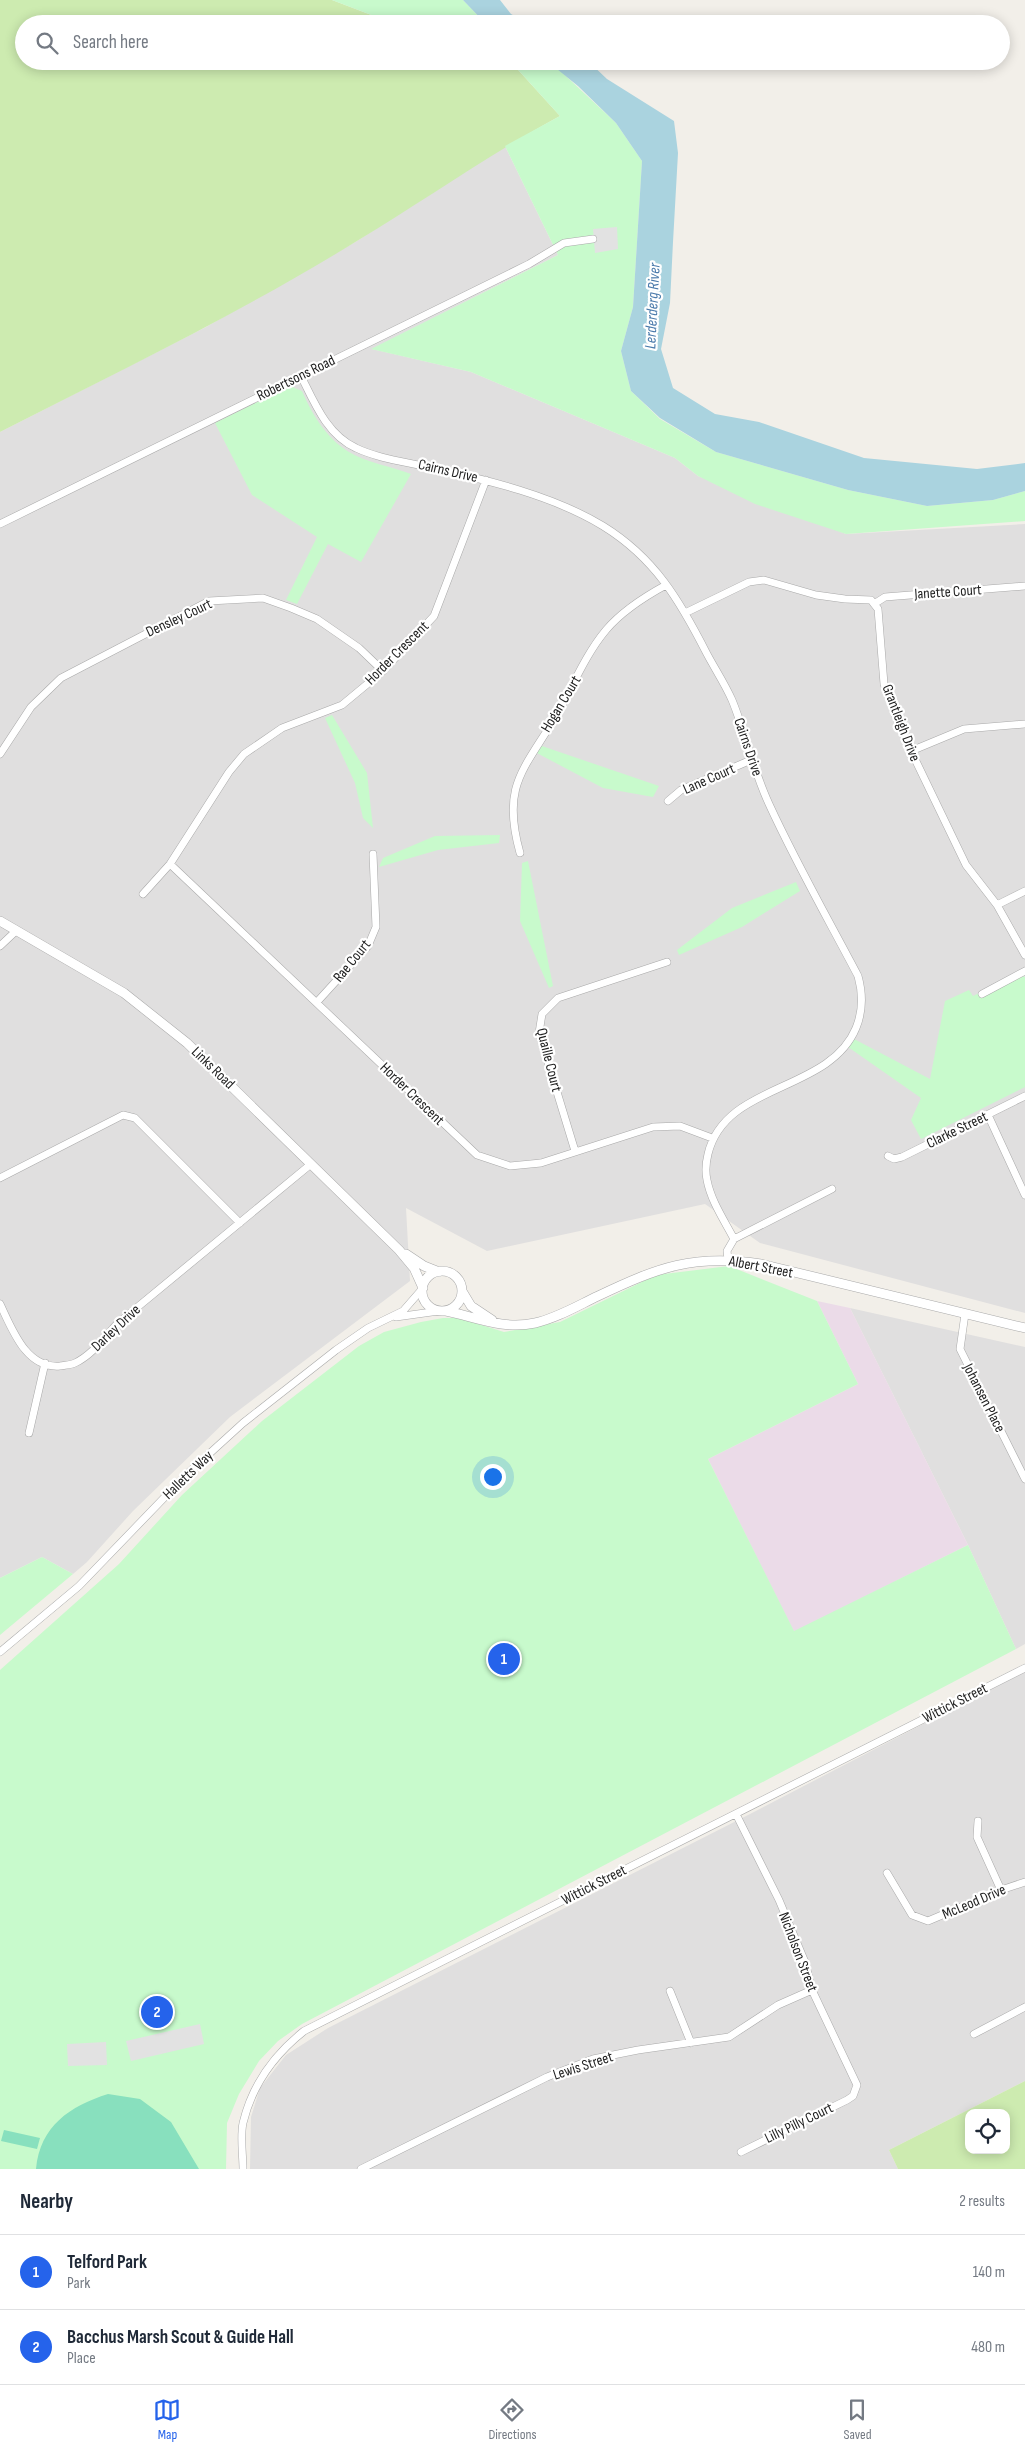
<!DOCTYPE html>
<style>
:root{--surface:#fff;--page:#f6f6f7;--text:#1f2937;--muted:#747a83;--line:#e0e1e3;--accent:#2563eb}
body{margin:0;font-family:"Sofia Sans Condensed",sans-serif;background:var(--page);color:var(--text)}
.controls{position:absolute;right:15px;bottom:15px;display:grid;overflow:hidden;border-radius:10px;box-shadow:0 2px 12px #0003}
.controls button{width:45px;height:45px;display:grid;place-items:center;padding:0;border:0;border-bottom:1px solid var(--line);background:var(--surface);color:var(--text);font:25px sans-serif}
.you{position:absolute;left:492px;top:1476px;width:18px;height:18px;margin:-12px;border:4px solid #fff;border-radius:50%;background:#1a73e8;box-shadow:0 0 0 8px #1a73e833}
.badge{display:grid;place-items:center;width:32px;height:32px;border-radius:50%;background:var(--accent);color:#fff;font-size:16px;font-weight:700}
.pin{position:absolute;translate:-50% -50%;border:2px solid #fff;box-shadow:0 1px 5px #0006}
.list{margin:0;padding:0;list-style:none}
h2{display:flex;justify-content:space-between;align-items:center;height:65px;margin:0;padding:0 20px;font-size:21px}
h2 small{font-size:16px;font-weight:400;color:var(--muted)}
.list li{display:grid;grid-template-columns:32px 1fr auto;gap:15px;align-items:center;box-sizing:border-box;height:75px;padding:0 20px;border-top:1px solid var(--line)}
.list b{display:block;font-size:19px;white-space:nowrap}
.list p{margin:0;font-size:16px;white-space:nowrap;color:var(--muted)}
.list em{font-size:16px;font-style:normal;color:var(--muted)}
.icon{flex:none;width:28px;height:28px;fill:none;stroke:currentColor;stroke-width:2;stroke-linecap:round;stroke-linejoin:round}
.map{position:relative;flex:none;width:1025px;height:2169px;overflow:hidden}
.search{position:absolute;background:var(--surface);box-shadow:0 2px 12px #0003;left:15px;right:15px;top:15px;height:55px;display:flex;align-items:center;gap:12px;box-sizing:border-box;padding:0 18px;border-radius:28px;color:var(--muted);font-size:19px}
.sheet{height:215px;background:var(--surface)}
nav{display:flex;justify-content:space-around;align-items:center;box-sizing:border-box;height:70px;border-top:1px solid var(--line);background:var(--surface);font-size:14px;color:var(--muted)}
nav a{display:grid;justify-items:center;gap:2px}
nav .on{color:var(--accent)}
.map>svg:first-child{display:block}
</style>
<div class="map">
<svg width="1025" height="2169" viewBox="0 0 1025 2169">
<rect width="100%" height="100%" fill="#f2efe9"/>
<!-- residential -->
<path fill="#e0dfdf" d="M505,146L558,255L372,349L471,372L675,458L698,476L846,534L1025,524V1313L760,1243L705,1204L487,1251L406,1208L410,1281L230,1417L133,1511L87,1562L73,1574L42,1557L0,1578V432L206,327L357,241Z
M850,1308L1025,1347V1644L1016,1649L968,1545Z
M1025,1671V2081L889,2150L898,2169H250L251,2117L260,2088L286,2055L328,2028L750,1814Z"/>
<!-- industrial -->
<path fill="#ebdbe8" d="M817,1301L850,1308L968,1545L794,1632L708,1459L858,1384Z"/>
<!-- grass -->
<path fill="#cdebb0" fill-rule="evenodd" d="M0,0H332L395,24H24V61H510L560,116C490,154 425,200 357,241C242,312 120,371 0,432Z
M1025,2081V2169H898L889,2150ZM969,2113H1006V2150H969Z"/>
<!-- park -->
<path fill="#c8facc" d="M332,0H463L486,24H395Z
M510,61H547L553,64L616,123L642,161L633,307L621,351L631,391L660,419L716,452L848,490L927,506L993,500L1025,491V521L846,534L755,504L698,476L675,458L471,372L371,349L558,255L505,146L560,116Z
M290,386L302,391C312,414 326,438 349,452C365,462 393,467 411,474L361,562L328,544L297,604L286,600L317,537L252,495L215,423Z
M332,715L367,773L373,828L363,818L355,783L325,718Z
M536,744L659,786L653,797L603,788L533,751Z
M500,835L499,843L438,850L379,867L383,858L435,836Z
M528,861L553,986L549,988L520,921L522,863Z
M796,882L800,891L742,927L679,955L677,950L732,908Z
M1019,974L1025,977V1087L921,1139L911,1120L921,1098L848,1047L854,1039L930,1079L945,1001L969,990L973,996Z
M729,1266L817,1301L858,1384L708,1459L794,1631L968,1545L1016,1649L302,2024L278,2041L259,2061L239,2094L227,2123L226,2169H0V1670L119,1564L182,1495L262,1421L359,1346L384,1332L421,1322L443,1318H459L504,1332L560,1322L656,1275Z
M42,1557L73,1574L0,1635V1578Z"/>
<!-- pitch -->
<path fill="#88e0be" d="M108,2094L140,2099L171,2122L199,2169H36C40,2126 70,2106 108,2094Z
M4,2130L40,2138L37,2149L1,2141Z"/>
<!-- parking -->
<path fill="#e2e2e2" d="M617,227L618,249L595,253L593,229Z
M200,2024L204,2044L131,2061L126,2041Z
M106,2042L107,2065L68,2066L67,2044Z"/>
<!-- water -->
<path fill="#aad3df" d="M463,0H500L511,14L529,24H486Z
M547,61H588L607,79L674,121L678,153L673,242L670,303L661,349L673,388L715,414L759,422L864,458L977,469L1025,463V491L993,500L927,506L848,490L716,452L660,418L631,391L621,351L633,307L642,161L616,123L578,86Z"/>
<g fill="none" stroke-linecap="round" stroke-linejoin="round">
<defs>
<path id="minor" d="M301,376C314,402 327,435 356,448C379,459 408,462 432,468C488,480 554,496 603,526C655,558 680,601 707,654C715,669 725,684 732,700C746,734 753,770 769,804C796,863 828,919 858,976C863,994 863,1011 856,1028C829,1093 725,1082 708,1154C706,1162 705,1171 707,1180C711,1201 724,1220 734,1239L727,1251L728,1259
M0,524L529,264L564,243L593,239
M874,604L885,597L1025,586
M685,613L749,582L764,580L816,595L845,599L871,600L878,609L884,684L900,728L966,865L997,905L1025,955
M911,751L964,729L1025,724
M0,754L31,707L61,678L209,601L263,598L291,608L317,619L359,648L383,671
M668,801L681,790L751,760
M520,853C501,785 524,770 556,716C572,688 585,655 606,630C622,611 644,597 666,585
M170,864L477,1155L510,1166L541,1163L653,1127L680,1126L712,1138
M143,894L170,864L229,772L244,754L282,728L342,705L383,671L434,616L486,480
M997,905L1025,891
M0,946L16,931
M982,994L1025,971
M317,1002L368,946L376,927L373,854
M988,1115L1025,1195
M575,1151L539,1033L542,1014L558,998L667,962
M888,1156L894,1159L902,1157L1025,1096
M0,1178L123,1115L135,1118L240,1223
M734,1239L832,1189
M0,1304C12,1329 26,1369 60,1366C65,1365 71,1365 75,1363C92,1355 105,1337 117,1324L311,1164
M965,1314L960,1349L1025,1479
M396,1317L439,1311
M29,1433L45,1363
M0,1652L79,1586L187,1474L243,1423L336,1350L368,1328L403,1311L423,1288
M736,1814L779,1900L805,1962L812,1990L857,2085L853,2096L847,2100L741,2152
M978,1821L977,1837L1001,1890
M887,1873L912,1915L928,1921L1001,1890L1025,1882
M670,1991L691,2043
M974,2034L1025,2007
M243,2169C243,2155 240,2137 243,2123C252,2085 275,2054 304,2031L1025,1668
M361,2169L547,2077L593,2059L638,2050L729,2037L778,2005L812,1990"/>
<path id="tertiary" d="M0,921L124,993L187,1043L399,1250L414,1268L423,1288
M406,1254L424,1266L439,1272
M422 1291a20 20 0 1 1 40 0a20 20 0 1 1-40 0Z
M462,1291L471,1306L492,1320
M446,1311C476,1317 503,1330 535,1323C557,1318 577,1306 598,1296C659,1267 693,1254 761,1264L1025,1328"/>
</defs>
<!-- minor casing -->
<use href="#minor" stroke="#a9a9a9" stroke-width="8"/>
<!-- tertiary casing -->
<use href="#tertiary" stroke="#a9a9a9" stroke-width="10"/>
<!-- minor -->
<use href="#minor" stroke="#fff" stroke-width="7"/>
<!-- tertiary -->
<use href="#tertiary" stroke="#fff" stroke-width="9"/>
</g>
<g text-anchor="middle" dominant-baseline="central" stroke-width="4.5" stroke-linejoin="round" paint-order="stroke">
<!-- street labels -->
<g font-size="15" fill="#222" stroke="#fff">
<text transform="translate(296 378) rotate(-26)">Robertsons Road</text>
<text transform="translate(448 471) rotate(13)">Cairns Drive</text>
<text transform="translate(948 592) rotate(-4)">Janette Court</text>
<text transform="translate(179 618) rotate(-25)">Densley Court</text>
<text transform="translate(397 653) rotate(-45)">Horder Crescent</text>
<text transform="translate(561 704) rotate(-59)">Hogan Court</text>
<text transform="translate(901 723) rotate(69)">Grantleigh Drive</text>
<text transform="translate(748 747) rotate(71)">Cairns Drive</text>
<text transform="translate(709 779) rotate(-24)">Lane Court</text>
<text transform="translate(352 961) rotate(-51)">Rae Court</text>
<text transform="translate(549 1060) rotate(76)">Quaille Court</text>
<text transform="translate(213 1068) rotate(44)">Links Road</text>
<text transform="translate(412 1094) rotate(44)">Horder Crescent</text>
<text transform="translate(957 1130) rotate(-26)">Clarke Street</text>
<text transform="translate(761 1267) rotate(11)">Albert Street</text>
<text transform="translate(116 1328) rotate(-43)">Darley Drive</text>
<text transform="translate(984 1398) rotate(63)">Johansen Place</text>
<text transform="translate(188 1475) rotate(-44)">Halletts Way</text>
<text transform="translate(955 1703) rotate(-27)">Wittick Street</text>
<text transform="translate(594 1885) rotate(-27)">Wittick Street</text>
<text transform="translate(974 1902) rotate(-23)">McLeod Drive</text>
<text transform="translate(798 1952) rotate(69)">Nicholson Street</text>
<text transform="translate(583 2066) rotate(-18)">Lewis Street</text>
<text transform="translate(799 2123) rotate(-26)">Lilly Pilly Court</text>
</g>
<!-- water labels -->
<g font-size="16" font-style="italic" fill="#4a7aab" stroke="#fff">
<text transform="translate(653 306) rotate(-87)">Lerderderg River</text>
</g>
</g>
</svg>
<div class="controls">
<button><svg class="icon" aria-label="locate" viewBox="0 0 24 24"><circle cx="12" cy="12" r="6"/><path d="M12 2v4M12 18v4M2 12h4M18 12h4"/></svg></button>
</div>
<div class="you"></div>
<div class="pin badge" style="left:504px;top:1659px">1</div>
<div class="pin badge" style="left:157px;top:2012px">2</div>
<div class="search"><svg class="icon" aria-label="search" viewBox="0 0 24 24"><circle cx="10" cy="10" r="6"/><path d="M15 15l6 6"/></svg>Search here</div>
</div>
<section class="sheet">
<h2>Nearby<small>2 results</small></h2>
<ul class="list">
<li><span class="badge">1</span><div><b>Telford Park</b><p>Park</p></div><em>140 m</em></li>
<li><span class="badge">2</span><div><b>Bacchus Marsh Scout &amp; Guide Hall</b><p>Place</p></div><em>480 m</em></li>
</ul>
</section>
<nav>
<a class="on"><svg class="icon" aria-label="map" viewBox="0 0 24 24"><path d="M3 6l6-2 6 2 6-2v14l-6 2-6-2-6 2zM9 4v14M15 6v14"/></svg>Map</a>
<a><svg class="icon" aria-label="directions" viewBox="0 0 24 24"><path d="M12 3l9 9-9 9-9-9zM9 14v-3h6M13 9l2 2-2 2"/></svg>Directions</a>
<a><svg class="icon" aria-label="saved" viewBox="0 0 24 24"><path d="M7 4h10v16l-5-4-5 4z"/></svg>Saved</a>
</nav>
